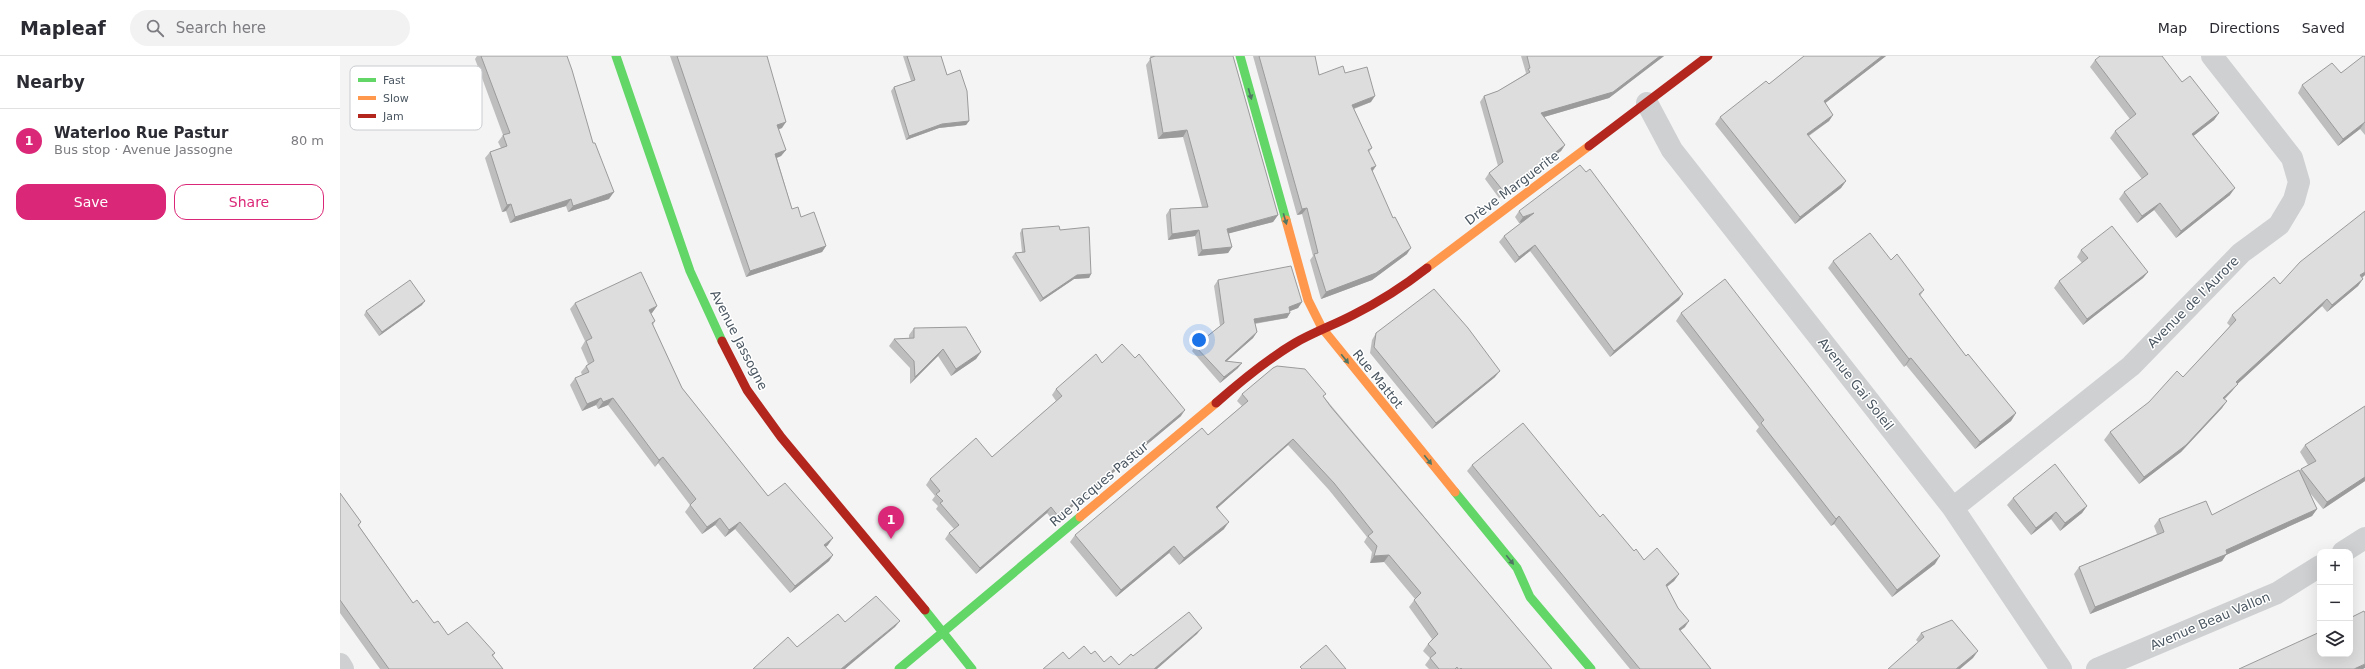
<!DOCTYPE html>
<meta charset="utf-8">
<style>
:root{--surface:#fff;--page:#f2f2f3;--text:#2b2b33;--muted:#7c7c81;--line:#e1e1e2;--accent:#db2777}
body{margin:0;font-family:"DejaVu Sans",sans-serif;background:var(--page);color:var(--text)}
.controls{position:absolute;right:12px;bottom:12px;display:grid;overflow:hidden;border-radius:8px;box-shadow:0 4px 16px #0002}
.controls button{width:36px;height:36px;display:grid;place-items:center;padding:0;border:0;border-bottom:1px solid var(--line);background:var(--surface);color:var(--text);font:20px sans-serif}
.you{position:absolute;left:859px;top:284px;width:14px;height:14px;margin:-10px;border:3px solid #fff;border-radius:50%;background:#1a73e8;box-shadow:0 0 0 6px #1a73e833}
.badge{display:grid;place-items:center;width:26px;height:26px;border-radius:50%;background:var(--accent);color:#fff;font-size:13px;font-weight:700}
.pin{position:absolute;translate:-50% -33px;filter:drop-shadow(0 1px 2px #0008)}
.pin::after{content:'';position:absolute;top:21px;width:14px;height:12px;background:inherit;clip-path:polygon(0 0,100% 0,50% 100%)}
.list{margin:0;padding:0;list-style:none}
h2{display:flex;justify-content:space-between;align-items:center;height:52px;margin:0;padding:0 16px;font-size:17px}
h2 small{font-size:13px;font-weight:400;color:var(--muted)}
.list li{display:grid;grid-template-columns:26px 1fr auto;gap:12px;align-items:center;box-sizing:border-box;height:64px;padding:0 16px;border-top:1px solid var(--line)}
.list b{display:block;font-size:15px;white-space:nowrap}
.list p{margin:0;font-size:13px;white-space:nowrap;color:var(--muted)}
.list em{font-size:13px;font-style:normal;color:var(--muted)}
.actions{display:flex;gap:8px;padding:12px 16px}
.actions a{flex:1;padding:9px 0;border:1px solid var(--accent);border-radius:12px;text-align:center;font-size:14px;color:var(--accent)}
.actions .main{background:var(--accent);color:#fff}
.icon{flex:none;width:22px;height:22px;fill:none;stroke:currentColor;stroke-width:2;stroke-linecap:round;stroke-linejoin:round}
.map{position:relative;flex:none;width:2025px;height:613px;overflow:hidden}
header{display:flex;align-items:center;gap:24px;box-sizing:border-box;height:56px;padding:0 20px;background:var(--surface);border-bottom:1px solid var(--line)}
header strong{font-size:19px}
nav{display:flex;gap:22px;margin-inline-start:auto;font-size:14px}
.search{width:280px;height:36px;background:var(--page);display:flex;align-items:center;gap:10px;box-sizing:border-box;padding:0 14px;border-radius:22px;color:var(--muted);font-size:15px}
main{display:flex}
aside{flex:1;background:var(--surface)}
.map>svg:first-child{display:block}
</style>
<header>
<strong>Mapleaf</strong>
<div class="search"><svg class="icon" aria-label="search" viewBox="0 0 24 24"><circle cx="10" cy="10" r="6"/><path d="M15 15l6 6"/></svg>Search here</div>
<nav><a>Map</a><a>Directions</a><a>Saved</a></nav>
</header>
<main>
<aside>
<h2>Nearby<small></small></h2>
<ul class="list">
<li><span class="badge">1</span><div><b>Waterloo Rue Pastur</b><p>Bus stop · Avenue Jassogne</p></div><em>80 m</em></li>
</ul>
<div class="actions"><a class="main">Save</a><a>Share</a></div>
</aside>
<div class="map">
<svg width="2025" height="613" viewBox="0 0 2025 613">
<rect width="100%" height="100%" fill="#f4f4f4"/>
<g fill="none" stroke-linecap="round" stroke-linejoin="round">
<!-- street -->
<path stroke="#ced0d2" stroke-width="22" d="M1307,47L1332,94L1613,452L1721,613
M1613,452L1791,310L1901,197L1939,169L1954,144L1959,126L1952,102L1872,0
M2003,496L2025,482
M0,608L3,613
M1757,613L1937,537L1980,510"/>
<!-- fast -->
<path stroke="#63d668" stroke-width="9" d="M276,0L350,215L382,285
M900,0L946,164
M1115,436L1177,512L1190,541L1251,613
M585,554L632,613
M559,613L740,461"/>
<!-- slow -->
<path stroke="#ff974d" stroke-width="9" d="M946,164L968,244L982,272L1115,436
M1087,212L1249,90
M740,461L876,347"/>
<!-- jam -->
<path stroke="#b3261e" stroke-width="9" d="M1249,90L1368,0
M382,285L407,334L441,381L585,554
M876,347C901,325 926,304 955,287C974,276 994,269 1013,259C1039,246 1064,230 1087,212"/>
</g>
<!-- wall -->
<path fill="#bebebf" d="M137,0H227L269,143L228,156L226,150L170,167L166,155L162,156L145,102L150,96L161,92L158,86L163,79L135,3Z
M330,0H427L442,72L438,74L446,94L441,100L437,102L452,153L461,161L486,190L482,196L406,221Z
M563,0H601L607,19L629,65L626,69L599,72L566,84L551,35L554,31L571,25Z
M810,0H893L938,159L933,166L889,177L892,191L888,197L858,200L855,180L828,184L826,159L830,153L862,151L843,81L818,83L806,9L811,2Z
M913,0H975L979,19L1005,17L1031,46L1014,53L1032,92L1029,96L1032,116L1067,198L1032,224L981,243L970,204L973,200L962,158L957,159Z
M1181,0H1324L1269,42L1204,61L1225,89L1221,95L1159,142L1145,123L1149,117L1158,110L1140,46L1144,40L1158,35L1184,19L1186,17Z
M1464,0H1546L1485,47L1493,59L1489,65L1469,80L1506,125L1501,132L1455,168L1375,68L1380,61L1429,28Z
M2025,0V79L2020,73L1998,90L1958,37L1962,29L2001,17Z
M1755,4L1842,26L1879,57L1874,64L1853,80L1890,139L1836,182L1814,154L1797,167L1779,143L1784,136L1802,123L1770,82L1775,75L1790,63L1750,11Z
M1179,155L1339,244L1270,301L1190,195L1175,207L1159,186L1164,180L1183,166L1179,167L1175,161Z
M682,173L720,174L751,218L749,222L734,223L700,246L672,201L675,197L682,196L680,177Z
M1741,194L1808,216L1803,222L1743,269L1714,232L1719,225L1742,207L1737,201Z
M1551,204L1584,234L1580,240L1626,300L1676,357L1671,365L1635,393L1566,309L1564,311L1488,212L1493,205Z
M2025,219L2022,222L2023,223L2018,230L1987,256L1982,250L1897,328L1892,335L1885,343L1882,352L1841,396L1799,428L1764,384L1770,376L1843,321L1890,270L1887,267L1892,259L1940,228Z
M878,224L962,246L958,252L950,255V257L947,262L915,268L917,276L913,282L887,305L898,312L880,327L852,295L855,290L880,270L874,230Z
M235,247L317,250L311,258L315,265L313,269L342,332L428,440L488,489L486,491L493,499L489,505L450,537L395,473L385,481L375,469L362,478L345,456L350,449L318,407L315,411L268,349L258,353L256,349L242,355L230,329L235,322L242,319L241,316L246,310L248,308L241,292L245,285L230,253Z
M82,249L39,280L24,259L26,255Z
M1341,257L1595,508L1552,541L1494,468L1491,470L1416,375L1419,371L1336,265Z
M574,272L641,296L636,303L611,320L598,300L570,328V312L549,290L554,283L569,282V279Z
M1036,277L1155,321L1092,373L1030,297L1032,284Z
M762,307L841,360L714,466L707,457L636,518L605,483L609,477L614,473L596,453L598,450L592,444L595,440L586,429L590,423L652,401L716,345L712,339L716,333Z
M902,338L984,341L1212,613H1089L1085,609L1090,602L1083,595L1088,588L1092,583L1069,551L1075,543L1044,506L1030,507L1032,496L1024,486L1027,481L989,434L948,389L877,452L884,473L839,509L829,497L776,541L730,486L735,479L868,379L902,350L897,345Z
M2025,350V425L1983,453L1970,437L1977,453L1972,460L1886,499L1882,505L1750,558L1734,518L1739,511L1817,478L1814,470L1819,463L1872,459L1959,415L1961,413L1968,409L1960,396L1965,389Z
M1132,409L1260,461L1294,495L1304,504L1339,518L1334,525L1327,531L1345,571L1340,575L1371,613H1290L1127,415Z
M0,437L21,466L19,470L73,547L94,567L108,579L155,597L153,600L163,613H40L0,557Z
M1673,442L1747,450L1742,457L1720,475L1711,463L1691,479L1667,449Z
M1581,577L1633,602L1578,586L1576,584Z"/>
<!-- shaded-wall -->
<path fill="#9b9b9b" d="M1320,0H1324L1269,42L1197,63L1201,57Z
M1542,0H1546L1479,52L1484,45Z
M1035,40L1031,46L1007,55L1012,49Z
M1879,57L1874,64L1847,85L1852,78Z
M1493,59L1489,65L1462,84L1467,78Z
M629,65L626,69L599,72L566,84L569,80L602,68Z
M446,66L442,72L432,75L437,69Z
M2025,66L2020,73L1998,90L2003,83Z
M847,74L843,81L818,83L823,77Z
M1225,89L1221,95L1159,142L1164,136Z
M446,94L441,100L431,104L435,98Z
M1036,110L1032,116L1031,112Z
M1506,125L1501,132L1455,168L1460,161Z
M1895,132L1890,139L1836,182L1841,175Z
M274,136L269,143L228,156L233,150Z
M231,143L226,150L170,167L175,161Z
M1820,147L1814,154L1797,167L1802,160Z
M171,148L166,155L162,156L167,149Z
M967,152L962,158L957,159L962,153Z
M1194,157L1190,163L1179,167L1183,161Z
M938,159L933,166L883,179L887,173Z
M859,174L855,180L828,184L832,178Z
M1195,189L1190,195L1175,207L1179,201Z
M486,190L482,196L406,221L410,215Z
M892,191L888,197L858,200L862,194Z
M1071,192L1067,198L1032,224L981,243L986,236Z
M1808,216L1803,222L1743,269L1747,263Z
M2025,216V219L2015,227L2020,219Z
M751,218L749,222L734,223L700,246L703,242L737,219Z
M2023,223L2018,230L1987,256L1992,249Z
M1343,238L1339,244L1270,301L1274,295Z
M1987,243L1982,250L1891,334L1896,326Z
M85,245L82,249L39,280L42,276Z
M962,246L958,252L945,257L949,251Z
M317,250L312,257L305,260L309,254Z
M950,257L947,262L910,268L914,263Z
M917,276L913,282L881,310L885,305Z
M603,293L598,300L570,328L575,321Z
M641,296L636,303L611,320L616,313Z
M1571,302L1566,309L1564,311L1569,303Z
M902,307L898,312L880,327L884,321Z
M1160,315L1155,321L1092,373L1096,367Z
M1898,328L1892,335L1878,349L1883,342Z
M261,342L256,349L242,355L247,348Z
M273,342L268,349L258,353L263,346Z
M1887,345L1882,352L1841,396L1799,428L1804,421Z
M845,354L841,360L714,466L718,460Z
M1676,357L1671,365L1635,393L1640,386Z
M953,383L948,389L872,457L876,451Z
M323,401L318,407L315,411L319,404Z
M2025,421V425L1983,453L1987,446Z
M1747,450L1742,457L1720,475L1725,467Z
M711,451L707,457L636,518L640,512Z
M1977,453L1972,460L1886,499L1882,505L1750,558L1755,551L1886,494Z
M1716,456L1711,463L1691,479L1696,472Z
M1499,460L1494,468L1491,470L1496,463Z
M380,462L375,469L362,478L367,471Z
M400,466L395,473L385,481L389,474Z
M889,466L884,473L839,509L844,502Z
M493,482L488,489L479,496L484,489Z
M834,490L829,497L776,541L781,534Z
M493,499L489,505L450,537L455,530Z
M1049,499L1044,506L1030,507L1034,500Z
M1600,500L1595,508L1552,541L1557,534Z
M1339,518L1334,525L1321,535L1326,529Z
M560,565L555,571L505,613H501Z
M1349,565L1345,571L1334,579L1339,573Z
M862,572L857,578L817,613H814Z
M1638,595L1633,602L1620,613H1616Z
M2025,608V612L2023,613H2014Z"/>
<!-- building -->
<path fill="#ddddde" stroke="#9b9b9b" d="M141,0H227L232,14L253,87H255L274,136L233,150L231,143L175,161L171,148L167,149L150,96L167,90L163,79L170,77Z
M337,0H427L446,66L437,69L446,94L435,98L452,153L458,151L461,161L474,156L486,190L410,215Z
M567,0H601L607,19L620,14L627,35L629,65L602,68L569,80L554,31L575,24Z
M815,0H893L938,159L887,173L892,191L862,194L859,174L832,178L830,153L868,151L847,74L823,77L810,2Z
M919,0H975L979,19L1003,10L1005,17L1027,11L1035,40L1012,49L1032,92L1028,94L1036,110L1031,112L1053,162L1055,161L1071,192L1036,217L986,236L974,198L978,197L967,152L962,153Z
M1187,0H1320L1273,36L1201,57L1225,89L1164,136L1149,117L1163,106L1144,40L1158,35L1190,16L1188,13L1190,12Z
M1464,0H1542L1484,45L1493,59L1467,78L1506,125L1460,161L1380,61L1426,25L1429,28Z
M1760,0H1822L1842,26L1850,20L1879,57L1852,78L1895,132L1841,175L1820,147L1802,160L1784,136L1808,118L1775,75L1796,58L1755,4Z
M2023,0H2025V66L2003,83L1962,29L1992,7L2001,17Z
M1240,109L1246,116L1250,113L1343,238L1274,295L1195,189L1179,201L1164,180L1194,157L1183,161L1179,155Z
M2025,155V216L2020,219L2023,223L1992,249L1987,243L1896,326L1898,328L1883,342L1887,345L1846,389L1804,421L1770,376L1809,346L1837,315L1843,321L1896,264L1892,259L1934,221L1940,228L1960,206Z
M719,170L720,174L749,171L751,218L737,219L703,242L675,197L685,196L682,173Z
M1772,170L1808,216L1747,263L1719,225L1748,202L1741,194Z
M1530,177L1551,204L1557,198L1584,234L1579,238L1626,300L1628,298L1676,357L1640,386L1571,302L1569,303L1493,205Z
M951,210L962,246L949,251L950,257L914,263L917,276L885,305L902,307L884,321L855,290L884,267L878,224Z
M301,216L317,250L309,254L315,265L312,267L342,332L428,440L445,427L493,482L484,489L493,499L455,530L400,466L389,474L380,462L367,471L350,449L356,443L323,401L319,404L273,342L263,346L261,342L247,348L235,322L249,316L246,310L254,305L246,285L252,282L235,247Z
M1385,223L1600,500L1557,534L1499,460L1496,463L1421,367L1424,364L1341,257Z
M70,224L85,245L42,276L26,255Z
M1094,233L1128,272L1160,315L1096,367L1034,291L1036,277Z
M626,271L641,296L616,313L603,293L575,321L574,305L554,283L574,282V272Z
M782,288L795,302L799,298L845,354L718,460L711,451L640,512L609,477L619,469L600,447L603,445L596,438L600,435L590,423L636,382L652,401L722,340L716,333L756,298L762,307Z
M937,310L965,313L986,338L983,340L991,351L1192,589L1212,613H1122L1121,612L1120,613H1118L1117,611L1115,613H1099L1090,602L1096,597L1088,588L1098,578L1074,544L1081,537L1049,499L1034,500L1037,490L1028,480L1033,476L994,427L953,383L876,451L889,466L844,502L834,490L781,534L735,479L862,372L868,379L908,345L902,338L933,312Z
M2025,350V421L1987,446L1961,413L1976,405L1965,389Z
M1183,367L1260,461L1263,458L1294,495L1296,493L1304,504L1317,492L1339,518L1326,529L1338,552L1349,565L1339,573L1371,613H1300L1132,409Z
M1715,408L1747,450L1725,467L1716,456L1696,472L1673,442Z
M1959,414L1977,453L1886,494L1887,498L1755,551L1739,511L1824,476L1819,463L1866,445L1872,459Z
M0,437L21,466L18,469L73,547L77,544L94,567L98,565L108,579L127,566L155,597L152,599L163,613H49L0,544Z
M536,540L560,565L501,613H413L448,581L457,591L498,558L505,566Z
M2024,555L2025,557V608L2014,613H1899L1980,576V598H2010V562Z
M849,556L862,572L814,613H703L723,596L729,603L744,590L751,598L755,595L764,606L771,600L779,609L791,598L793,600Z
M1612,564L1638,595L1616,613H1548L1584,581L1581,577Z
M986,589L1006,613H962L960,611Z"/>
<!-- one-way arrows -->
<defs><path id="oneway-solid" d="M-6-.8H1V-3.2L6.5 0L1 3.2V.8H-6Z"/></defs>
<g fill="#507663">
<use href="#oneway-solid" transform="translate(910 38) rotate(74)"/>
<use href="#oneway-solid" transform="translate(945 163) rotate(74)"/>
<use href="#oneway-solid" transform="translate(1005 303) rotate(51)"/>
<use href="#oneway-solid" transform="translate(1088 404) rotate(51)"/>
<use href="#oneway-solid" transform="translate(1170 504) rotate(51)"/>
</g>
<g text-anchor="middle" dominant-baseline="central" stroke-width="3" stroke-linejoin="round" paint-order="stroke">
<!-- street labels -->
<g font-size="13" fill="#4a5661" stroke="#fff">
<text transform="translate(1172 132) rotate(-37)">Drève Marguerite</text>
<text transform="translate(1853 246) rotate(-45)">Avenue de l'Aurore</text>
<text transform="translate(399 284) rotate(63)">Avenue Jassogne</text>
<text transform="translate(1038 323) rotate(51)">Rue Mattot</text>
<text transform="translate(1516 328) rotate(52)">Avenue Gai Soleil</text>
<text transform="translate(759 428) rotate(-40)">Rue Jacques Pastur</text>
<text transform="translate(1870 565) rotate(-23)">Avenue Beau Vallon</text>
</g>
</g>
<!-- legend -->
<rect x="10" y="10" width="132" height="64" rx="6" fill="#fff" stroke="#c9ccd0" stroke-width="1"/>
<rect x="18" y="22" width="18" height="4" fill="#63d668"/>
<rect x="18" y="40" width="18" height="4" fill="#ff974d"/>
<rect x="18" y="58" width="18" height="4" fill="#b3261e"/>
<g font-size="11" fill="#4a5661">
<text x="43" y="28">Fast</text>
<text x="43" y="46">Slow</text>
<text x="43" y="64">Jam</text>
</g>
</svg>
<div class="controls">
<button>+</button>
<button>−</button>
<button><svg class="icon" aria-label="layers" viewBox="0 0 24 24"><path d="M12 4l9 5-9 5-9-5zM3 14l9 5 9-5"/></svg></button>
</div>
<div class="you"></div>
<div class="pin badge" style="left:551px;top:483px">1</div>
</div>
</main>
